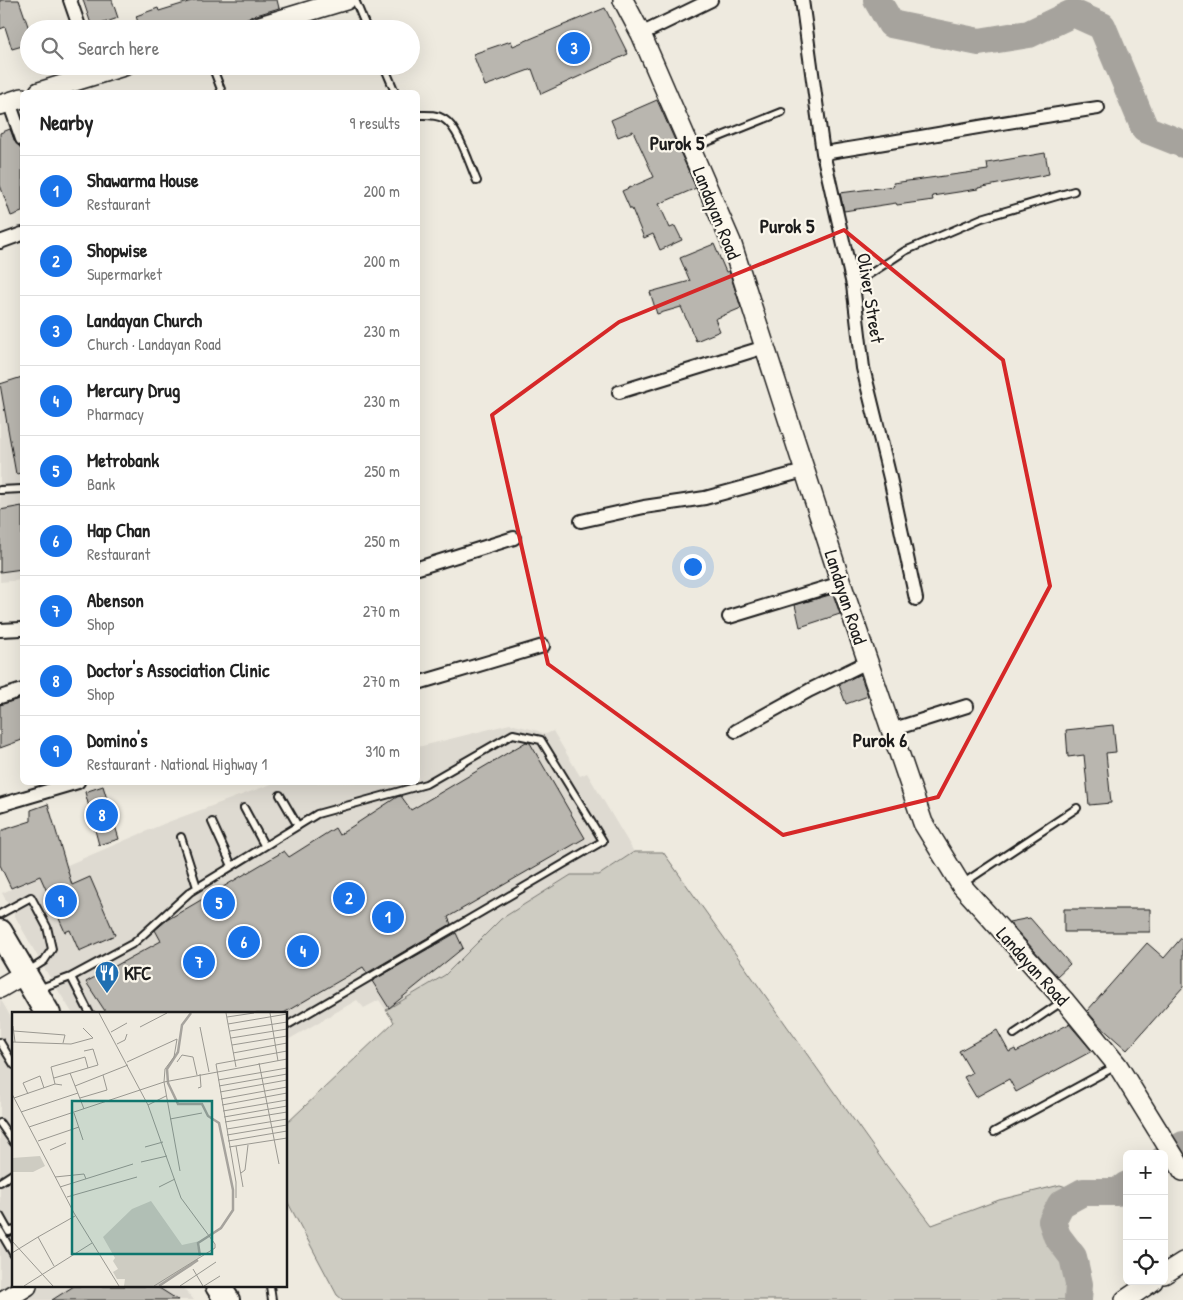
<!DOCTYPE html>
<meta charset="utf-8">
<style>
:root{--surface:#fff;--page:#f6f6f6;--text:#222;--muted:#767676;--line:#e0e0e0;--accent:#1a73e8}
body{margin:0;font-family:"Patrick Hand",sans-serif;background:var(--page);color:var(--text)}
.controls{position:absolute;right:15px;bottom:15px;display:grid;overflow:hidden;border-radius:8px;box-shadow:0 5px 20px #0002}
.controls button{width:45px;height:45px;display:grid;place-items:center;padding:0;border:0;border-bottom:1px solid var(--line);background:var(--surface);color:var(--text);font:25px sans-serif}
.you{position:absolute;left:692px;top:566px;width:18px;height:18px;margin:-12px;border:4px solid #fff;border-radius:50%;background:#1a73e8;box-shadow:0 0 0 8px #1a73e833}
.badge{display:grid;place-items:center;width:32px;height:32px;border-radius:50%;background:var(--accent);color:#fff;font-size:16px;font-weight:700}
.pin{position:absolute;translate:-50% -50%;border:2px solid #fff;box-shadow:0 1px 5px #0006}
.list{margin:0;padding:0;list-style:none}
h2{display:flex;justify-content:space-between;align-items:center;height:65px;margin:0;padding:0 20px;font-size:21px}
h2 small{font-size:16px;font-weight:400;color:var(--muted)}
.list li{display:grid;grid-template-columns:32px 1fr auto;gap:15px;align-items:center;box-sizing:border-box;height:70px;padding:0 20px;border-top:1px solid var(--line)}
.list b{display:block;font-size:19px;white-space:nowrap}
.list p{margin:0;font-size:16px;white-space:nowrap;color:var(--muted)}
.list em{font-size:16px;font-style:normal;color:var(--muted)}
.icon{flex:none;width:28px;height:28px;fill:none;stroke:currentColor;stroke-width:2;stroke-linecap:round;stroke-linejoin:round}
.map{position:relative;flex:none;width:1183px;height:1300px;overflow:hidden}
.search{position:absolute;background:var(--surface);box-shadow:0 5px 20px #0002;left:20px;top:20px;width:400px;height:55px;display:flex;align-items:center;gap:12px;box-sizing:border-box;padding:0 18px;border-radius:28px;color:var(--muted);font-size:19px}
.panel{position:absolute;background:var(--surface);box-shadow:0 5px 20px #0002;left:20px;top:90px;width:400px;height:695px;border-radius:8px}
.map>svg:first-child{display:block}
</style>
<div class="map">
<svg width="1183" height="1300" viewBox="0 0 1183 1300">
<rect width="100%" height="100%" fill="#eeeadf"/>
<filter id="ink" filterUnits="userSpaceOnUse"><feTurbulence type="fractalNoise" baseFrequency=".02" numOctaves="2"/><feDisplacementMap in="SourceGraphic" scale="10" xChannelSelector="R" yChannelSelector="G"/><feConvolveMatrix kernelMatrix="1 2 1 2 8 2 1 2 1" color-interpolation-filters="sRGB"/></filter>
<g filter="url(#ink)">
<!-- built -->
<path fill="#dedad1" d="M22,377V580L0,582V385Z
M510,724L535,730L546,734L553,731L580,776L587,773L634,852L599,875H571L501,919L445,975L386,1010L379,1000L364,1008L357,1000L286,1041V1014H73L44,968L2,893L168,822L274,783L418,782V747Z
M0,998L14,1023V1286H182L194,1300H0Z"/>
<!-- grass -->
<path fill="#ceccc2" stroke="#75746f" d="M634,852H663L883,1161L932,1225L999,1200L1060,1185L1083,1192L1061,1204L1052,1221L1057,1236L1073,1257L1079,1284L1078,1300H343L337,1295L286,1199V1124L394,1022L386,1010L445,975L501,919L571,875H599Z"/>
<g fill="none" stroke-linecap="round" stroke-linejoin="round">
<!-- river -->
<path stroke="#a6a39d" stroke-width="28" d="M877,0L891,24L979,42L1029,34L1073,13L1102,26L1145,129L1183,144
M1164,1159L1183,1145
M1078,1300L1079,1284L1073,1257L1057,1236L1052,1221L1061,1204L1083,1192H1117L1127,1185"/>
</g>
<!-- building -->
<path fill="#b9b6af" stroke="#1c1c1c" d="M0,0H19L29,29V44L12,49L5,27L0,29Z
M83,0H112L118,18L92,27Z
M195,0H277L279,8L247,18L241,22L227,27L228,29H140L136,16L158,8L159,11Z
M605,8L628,54L541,94L532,69L485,86L473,54L511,41L513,46Z
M657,100L696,188L659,204L670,228L675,226L682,240L660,250L653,234L644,238L632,209H630L622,191L654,177L633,131L618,137L611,120Z
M10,129L15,142L20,147L22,152V212L11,216L0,185V133Z
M1045,153L1049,174L978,188V189L932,196L933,200L897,205L896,203L844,211L840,193L894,186L893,183L988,170L987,163Z
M714,244L726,272L729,271L741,308L715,319L720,331L696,341L681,307L657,314L650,292L690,281L680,258Z
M22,377V473L16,474L0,384Z
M22,506V569L0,572V510Z
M833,594L840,614L800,627L795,605Z
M860,674L868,696L846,704L839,685Z
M22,698V740L0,748V705Z
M1113,725L1116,752L1106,753L1111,803L1089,805L1084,755L1068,757L1066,730Z
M526,742L530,743L585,838L448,917L451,924L367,973L363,967L282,1014H107L86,982L161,941L155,930L167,920L284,851L289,857L335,828L339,835L397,797L401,796L411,810Z
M103,786L119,839L99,845L85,792Z
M48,804L72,885L90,877L115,935L79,951L70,930L65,932L40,876L11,888L0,865V831L31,821V810Z
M1064,909H1150V932H1064Z
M1030,918L1070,964L1057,976L1009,922Z
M456,933L463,948L389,1008L372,981Z
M1183,936V987L1127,1050L1100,1026L1087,1011L1147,943L1164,958Z
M1069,1024L1092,1051L1016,1092L1009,1079L976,1097L964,1077L972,1073L959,1051L997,1030L1009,1052L1015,1049L1016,1052Z
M74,1286H156L178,1300H52Z"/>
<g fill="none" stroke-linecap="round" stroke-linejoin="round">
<defs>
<path id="lane" d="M355,0L367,29
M212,66L222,92
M384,66L395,92
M418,115C426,115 436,114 444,119C459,128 470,166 477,181
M692,148L782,112
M853,285L905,251L982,218L1074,191
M0,490L22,489
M280,795L298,826
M244,808L264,845
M212,822L232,866
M181,837L197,887
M962,884L1077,808
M0,914L31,897L47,927L52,949L44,961L27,972
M71,977L90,1014
M38,989L71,977L134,943L190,892L317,814L426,784L513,734L541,740L603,841L286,1026
M1014,1034L1063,1001
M0,1042L14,1065
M0,1123L14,1143
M994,1132L1116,1066
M0,1182L14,1173
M0,1216L9,1232L14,1230
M0,1231L14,1255
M270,1286L272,1300"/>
<path id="street" d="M70,0L80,29
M802,0L823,153L853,285L863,368L890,478L916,599
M641,34L711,0
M9,102L22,139
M823,153C915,139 1006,121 1098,108
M0,242L22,234
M619,392L765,347
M581,521L644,507L705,498L804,471
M418,568L514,538
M729,617L841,583
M0,630L22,629
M418,683L543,646
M0,697L22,690
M891,730L967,706
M736,731L810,690L867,662
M0,805L78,782"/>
<path id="secondary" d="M623,0L641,34L731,242L841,583L923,823L961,885L1064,1000L1118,1066L1183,1171
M250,29L346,0
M39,92L124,66
M0,105L22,98
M0,988L24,974
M1164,1274L1183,1262
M4,1300L27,1286
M1125,1300L1153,1281"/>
<path id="highway" d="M0,932L48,1014
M218,1286L227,1300"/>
</defs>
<!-- lane casing -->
<use href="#lane" stroke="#1c1c1c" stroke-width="10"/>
<!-- street casing -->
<use href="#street" stroke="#1c1c1c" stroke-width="16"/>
<!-- secondary casing -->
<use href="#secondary" stroke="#1c1c1c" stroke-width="22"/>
<!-- highway casing -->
<use href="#highway" stroke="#1c1c1c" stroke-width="28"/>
<!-- lane -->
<use href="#lane" stroke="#fbf7ec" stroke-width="6"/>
<!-- street -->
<use href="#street" stroke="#fbf7ec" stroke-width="12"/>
<!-- secondary -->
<use href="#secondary" stroke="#fbf7ec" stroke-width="19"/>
<!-- highway -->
<use href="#highway" stroke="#fbf7ec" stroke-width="24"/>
</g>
</g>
<!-- marked area -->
<path fill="none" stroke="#d62828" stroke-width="4" stroke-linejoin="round" d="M844,230L1003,360L1050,586L938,797L783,835L548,664L492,415L619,322Z"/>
<!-- icons -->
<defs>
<symbol id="restaurant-pin" viewBox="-11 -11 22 30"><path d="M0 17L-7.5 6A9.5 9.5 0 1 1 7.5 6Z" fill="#1f6fb2" stroke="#fbf7ec"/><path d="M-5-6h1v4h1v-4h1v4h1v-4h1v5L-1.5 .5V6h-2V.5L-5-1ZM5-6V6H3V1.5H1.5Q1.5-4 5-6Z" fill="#fff"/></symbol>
</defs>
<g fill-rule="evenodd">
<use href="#restaurant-pin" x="93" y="959" width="28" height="38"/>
</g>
<g text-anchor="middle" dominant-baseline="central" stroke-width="4.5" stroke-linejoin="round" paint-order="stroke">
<!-- street labels -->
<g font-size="19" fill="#1c1c1c" stroke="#fbf7ec">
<text transform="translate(717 213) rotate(68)">Landayan Road</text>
<text transform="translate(871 298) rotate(81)">Oliver Street</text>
<text transform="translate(846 597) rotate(72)">Landayan Road</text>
<text transform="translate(1033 966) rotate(48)">Landayan Road</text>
</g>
<!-- poi labels -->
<g font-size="19" font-weight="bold" fill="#1c1c1c" stroke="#fbf7ec" text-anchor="start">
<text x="124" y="973">KFC</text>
</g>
<!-- neighbourhood labels -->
<g font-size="20" font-weight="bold" fill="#1c1c1c" stroke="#fbf7ec">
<text x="677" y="142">Purok 5</text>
<text x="787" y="225">Purok 5</text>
<text x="880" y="739">Purok 6</text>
</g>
</g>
<!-- overview -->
<g transform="translate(12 1012)">
<rect width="275" height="275" fill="#eeeadf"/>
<path d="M28,144L33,154L21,160H0V146ZM139,189L170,233L188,229L185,233L188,244L180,254L145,274H112L113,267H105L101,260L106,257L101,249L103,246L91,225L120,197Z" fill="#ceccc2"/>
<path fill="none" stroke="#a6a39d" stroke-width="2.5" d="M179,1L170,13L166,40L155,57L156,71L166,92H190L196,104L207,111L221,178V198L209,216L186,231L188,244M147,274L186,248"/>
<path fill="none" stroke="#9a9891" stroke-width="1" d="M87,1L136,93L169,186L203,232V236L142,274M214,1L224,55M258,1L266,49M215,5L242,1M216,12L275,2M1,14L3,30M128,15L155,1M188,15L197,60M2,19L53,23L51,31M218,19L275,10M99,20L115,11M219,26L275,17M0,30L59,32L81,26L71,16M105,32L113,28L115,22M220,33L275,24M221,41L275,31M115,50L165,27L162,45L153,57L152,70L168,159M165,50L170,43L181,45L185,63M247,51L267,152M58,61L72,97M42,66L86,53L81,37L72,39M206,68L275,56M43,72L39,55L73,45L76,56M63,74L116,53M207,74L275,62M186,76L189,75L188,62M208,80L275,68M0,82L62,201L107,274M16,82L11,71L28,64L32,76M2,86L43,72L50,73M68,86L95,78L91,63M209,87L275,75M136,93L154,84M210,93L275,81M211,99L275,88M9,100L66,81M62,101L71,128M212,105L275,94M158,107L190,101M213,110L275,100M17,115L152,70L275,47M215,117L275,107M215,123L275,113M26,129L67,115M216,129L275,119M224,134L231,175M133,135L151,130M217,135L275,126M38,138L54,131M129,150L155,144M229,161L233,158L236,133M43,165L72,162L74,167M48,175L121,152M147,175L163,167M55,185L125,165M224,186V170L204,52L275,39M0,229L41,274M0,241L26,225M42,254L26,225L63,204M181,257L191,274M12,274L80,231M168,274L204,250M192,274L208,264"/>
<path fill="#0f766e" fill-opacity="0.15" stroke="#0f766e" stroke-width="2.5" d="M60,89H200V242H60Z"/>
<rect width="275" height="275" fill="none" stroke="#1c1c1c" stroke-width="2.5"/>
</g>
</svg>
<div class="controls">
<button>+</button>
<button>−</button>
<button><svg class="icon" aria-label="locate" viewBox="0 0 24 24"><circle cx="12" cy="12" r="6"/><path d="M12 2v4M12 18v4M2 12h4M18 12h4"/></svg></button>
</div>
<div class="you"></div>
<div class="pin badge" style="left:388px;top:917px">1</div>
<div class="pin badge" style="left:349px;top:898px">2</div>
<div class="pin badge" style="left:574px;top:48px">3</div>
<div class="pin badge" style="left:303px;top:951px">4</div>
<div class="pin badge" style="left:219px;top:903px">5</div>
<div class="pin badge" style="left:244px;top:942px">6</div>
<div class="pin badge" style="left:199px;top:962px">7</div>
<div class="pin badge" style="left:102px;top:815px">8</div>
<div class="pin badge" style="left:61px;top:901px">9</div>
<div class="search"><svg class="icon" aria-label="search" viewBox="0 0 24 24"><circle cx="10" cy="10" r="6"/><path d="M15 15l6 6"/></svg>Search here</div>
<section class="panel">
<h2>Nearby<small>9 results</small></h2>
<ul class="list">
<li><span class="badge">1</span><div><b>Shawarma House</b><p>Restaurant</p></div><em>200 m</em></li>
<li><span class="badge">2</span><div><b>Shopwise</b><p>Supermarket</p></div><em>200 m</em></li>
<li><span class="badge">3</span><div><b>Landayan Church</b><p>Church · Landayan Road</p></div><em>230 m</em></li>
<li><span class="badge">4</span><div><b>Mercury Drug</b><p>Pharmacy</p></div><em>230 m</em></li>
<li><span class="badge">5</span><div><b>Metrobank</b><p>Bank</p></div><em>250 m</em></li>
<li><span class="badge">6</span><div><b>Hap Chan</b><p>Restaurant</p></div><em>250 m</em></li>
<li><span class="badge">7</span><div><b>Abenson</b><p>Shop</p></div><em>270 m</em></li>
<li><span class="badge">8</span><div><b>Doctor's Association Clinic</b><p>Shop</p></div><em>270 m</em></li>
<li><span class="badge">9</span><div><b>Domino's</b><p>Restaurant · National Highway 1</p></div><em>310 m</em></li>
</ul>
</section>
</div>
